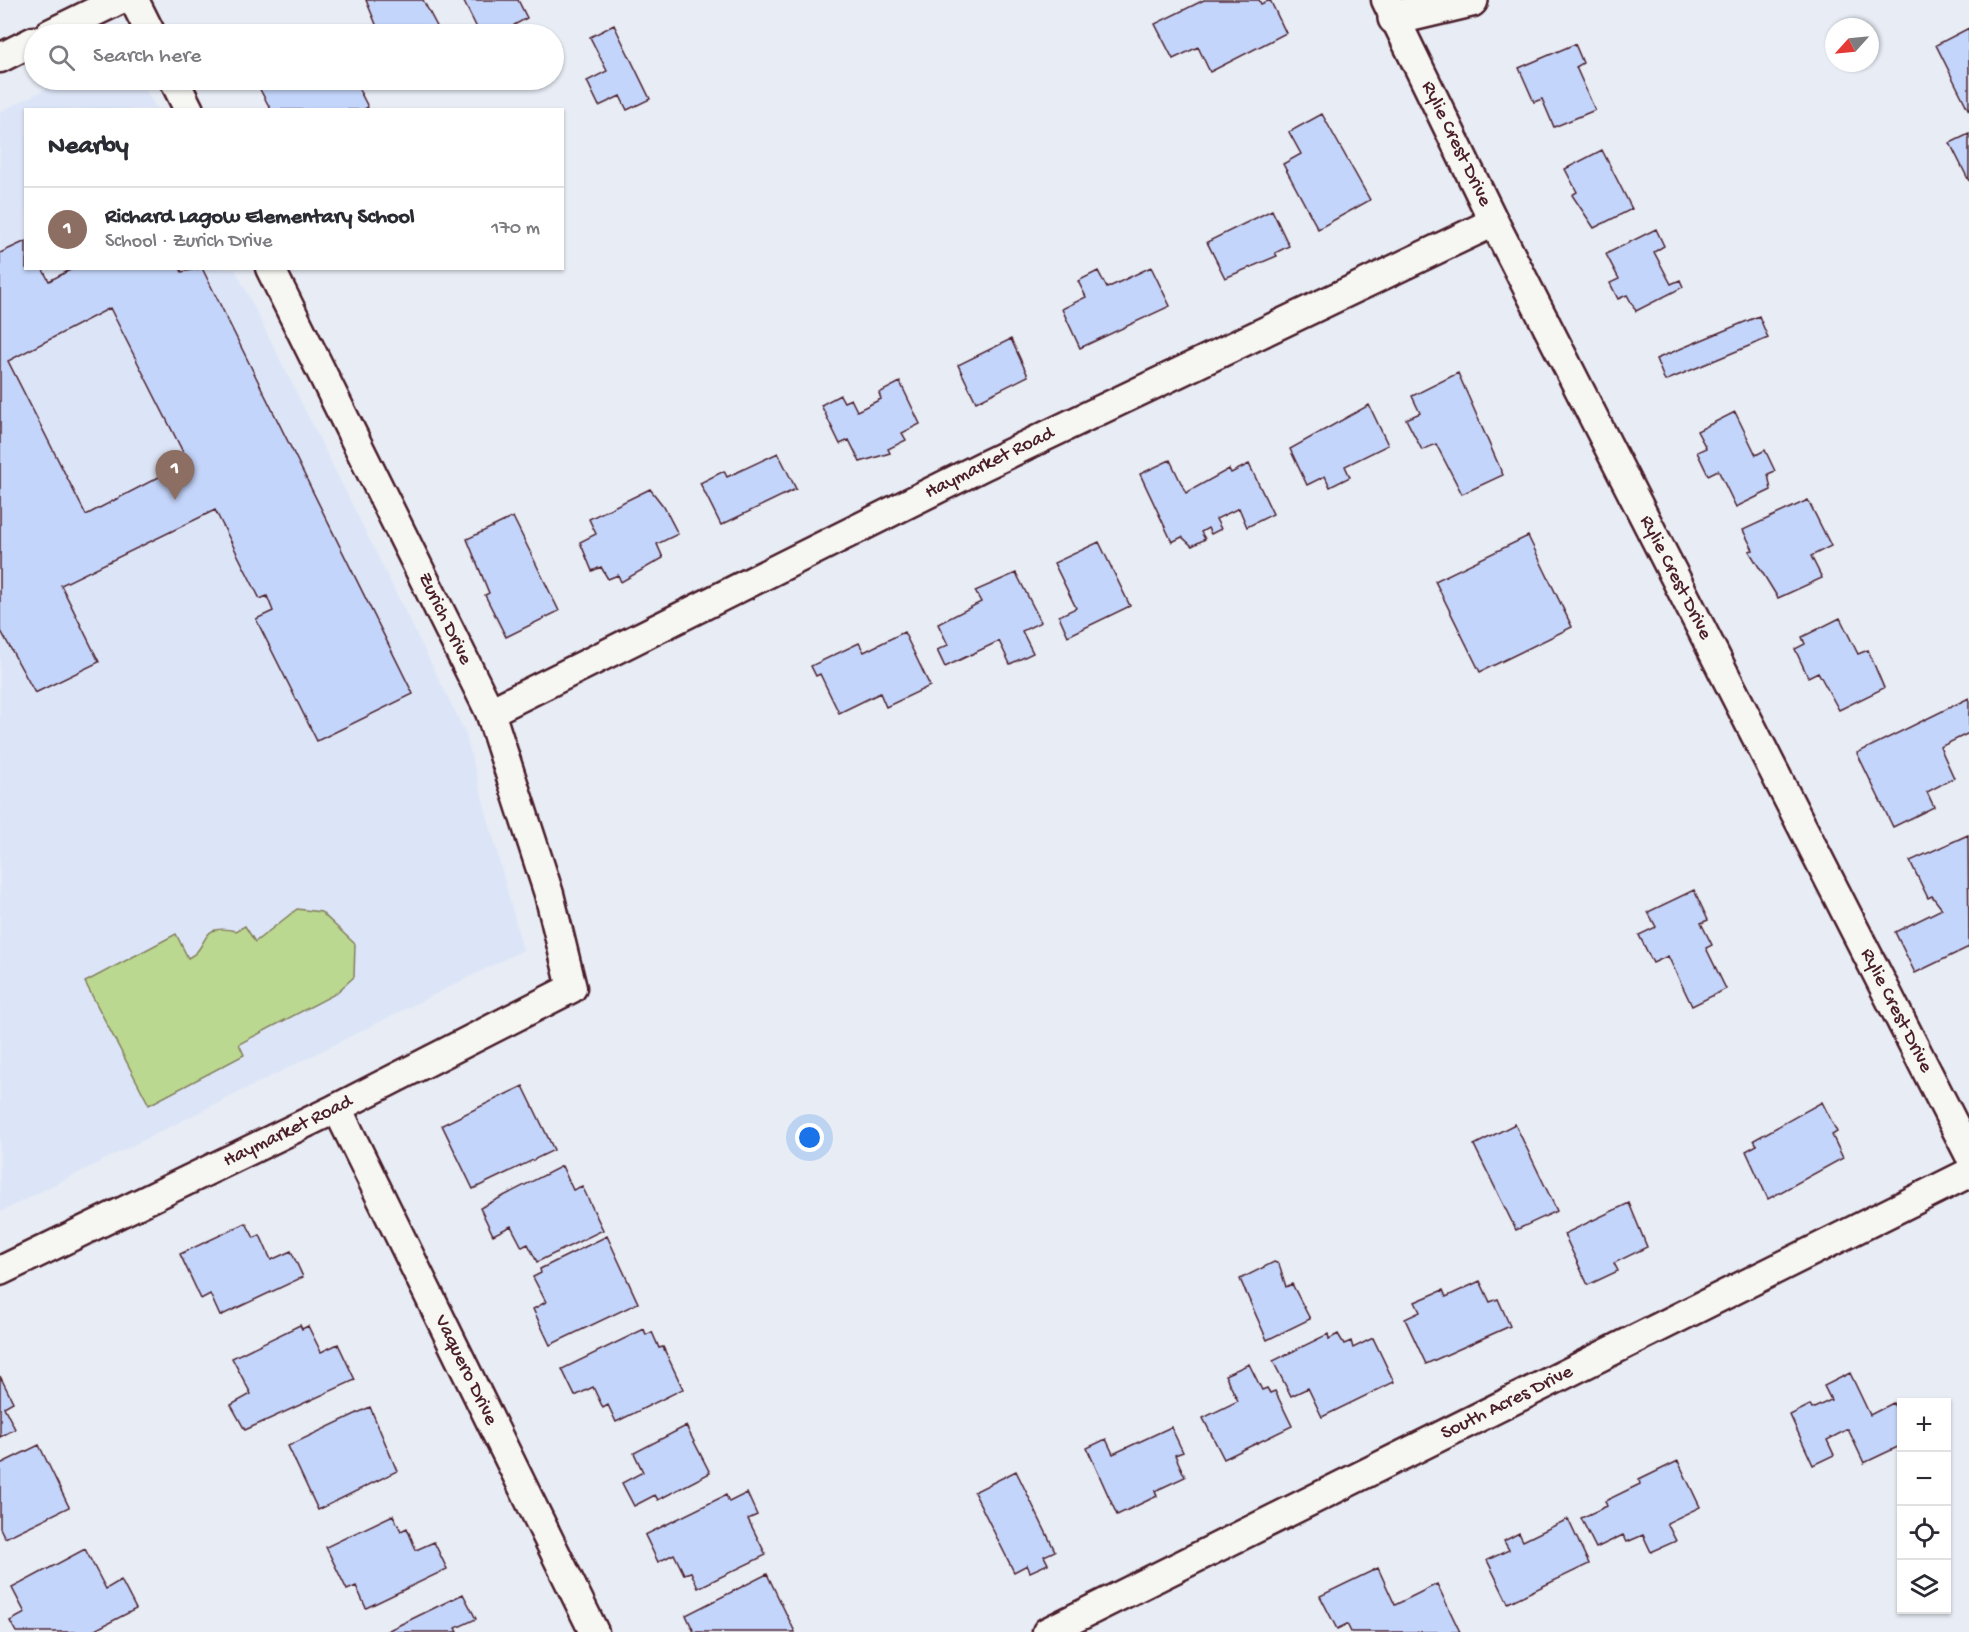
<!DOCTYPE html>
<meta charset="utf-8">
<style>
:root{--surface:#fff;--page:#f7f7f7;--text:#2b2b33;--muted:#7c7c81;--line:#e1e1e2;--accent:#2563eb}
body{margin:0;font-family:"Gochi Hand",sans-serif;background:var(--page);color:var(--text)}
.controls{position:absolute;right:18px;bottom:18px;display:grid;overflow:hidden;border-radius:0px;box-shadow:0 2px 4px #0004}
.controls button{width:54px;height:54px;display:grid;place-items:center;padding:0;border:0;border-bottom:2px solid var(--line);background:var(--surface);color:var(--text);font:30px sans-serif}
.compass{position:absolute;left:1825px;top:18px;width:54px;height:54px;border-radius:50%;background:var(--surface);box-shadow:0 2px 4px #0004;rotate:243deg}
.you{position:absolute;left:810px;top:1138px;width:21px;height:21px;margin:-15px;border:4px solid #fff;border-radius:50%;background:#1a73e8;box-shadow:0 0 0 9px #1a73e833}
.badge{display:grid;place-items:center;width:39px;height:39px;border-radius:50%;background:var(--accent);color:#fff;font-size:20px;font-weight:700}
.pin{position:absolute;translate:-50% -50px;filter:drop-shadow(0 2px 3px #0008)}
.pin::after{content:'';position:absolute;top:32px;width:21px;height:18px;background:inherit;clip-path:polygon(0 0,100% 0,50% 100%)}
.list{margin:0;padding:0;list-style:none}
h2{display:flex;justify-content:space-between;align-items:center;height:78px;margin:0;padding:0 24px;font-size:26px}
h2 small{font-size:20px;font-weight:400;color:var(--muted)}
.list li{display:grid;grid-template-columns:39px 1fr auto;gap:18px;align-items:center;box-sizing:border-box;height:84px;padding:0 24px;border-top:2px solid var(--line)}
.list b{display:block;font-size:22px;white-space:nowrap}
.list p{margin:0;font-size:20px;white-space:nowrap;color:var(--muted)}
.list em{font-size:20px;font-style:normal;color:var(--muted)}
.icon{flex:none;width:33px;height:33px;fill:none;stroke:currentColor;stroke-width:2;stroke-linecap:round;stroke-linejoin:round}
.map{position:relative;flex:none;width:1969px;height:1632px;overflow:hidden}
.search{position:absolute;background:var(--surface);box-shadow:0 2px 4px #0004;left:24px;top:24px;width:540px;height:66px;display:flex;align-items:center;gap:15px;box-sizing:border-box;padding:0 21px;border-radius:33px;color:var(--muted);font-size:22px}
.panel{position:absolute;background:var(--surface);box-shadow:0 2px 4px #0004;left:24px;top:108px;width:540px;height:162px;border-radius:0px}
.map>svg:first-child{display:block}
</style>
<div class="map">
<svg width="1969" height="1632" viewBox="0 0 1969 1632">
<rect width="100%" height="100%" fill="#e7ecf5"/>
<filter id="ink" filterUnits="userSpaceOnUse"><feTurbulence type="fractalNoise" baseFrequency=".0167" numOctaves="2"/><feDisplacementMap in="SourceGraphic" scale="12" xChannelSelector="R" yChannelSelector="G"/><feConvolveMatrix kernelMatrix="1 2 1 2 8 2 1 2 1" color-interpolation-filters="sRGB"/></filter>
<g filter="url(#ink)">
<!-- built -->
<path fill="#dce5f7" d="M65,80H141L156,109L26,110V268L235,269L465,732L523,950L0,1212V112Z"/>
<!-- green -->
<path fill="#bbd890" stroke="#827c5e" stroke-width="1.5" d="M297,909L321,912L355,944L354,977L335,994L239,1044L244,1055L149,1105L85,982L176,934L188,958C211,947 197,922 236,931L245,926L255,942Z"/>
<!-- building -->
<path fill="#c4d5fb" stroke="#4a1f2b" stroke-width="1.5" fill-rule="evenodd" d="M366,0H423L441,34H380Z
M463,0H518L527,18L514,25L518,34H480Z
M1204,0H1259L1261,4L1270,0L1286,33L1210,72L1198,47L1173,59L1155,24Z
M614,25L650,99L627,110L620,96L599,106L587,81L607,71L590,37Z
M1969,28V111L1936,45Z
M1575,44L1583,63L1576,67L1595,110L1554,127L1542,99L1534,102L1519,68Z
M255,80H306L310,86L323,80H354L368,107L363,110H271Z
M1322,114L1370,200L1318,229L1283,164L1301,154L1289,132Z
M1969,134V181L1950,143Z
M1602,150L1632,209L1594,228L1572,195L1577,192L1565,169Z
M1272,210L1289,246L1275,253L1277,256L1225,278L1207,242Z
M1656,229L1664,246L1654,252L1671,284L1680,280L1683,287L1636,311L1627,295L1618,299L1610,283L1619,279L1606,254Z
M26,241V268H42L49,281L74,268H180L182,272L202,268L413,694L317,741L256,619L273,611L267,596L260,599L215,510L61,585L99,662L35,693L0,629V253ZM110,308L188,462L86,515L8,361Z
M1151,267L1170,306L1080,348L1062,309L1086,297L1078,281L1098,271L1107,288Z
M1759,316L1768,338L1665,381L1656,359Z
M1011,339L1028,376L976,402L958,365Z
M1458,373L1503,475L1462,494L1436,444L1422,450L1406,419L1420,413L1412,396Z
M900,382L920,424L902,433L906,440L888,449L890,453L860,462L849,440L840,444L821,405L840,395L844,402L851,399L857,411L881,399L879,393Z
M1369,405L1388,445L1345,466L1350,477L1330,487L1325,476L1307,485L1290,449Z
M1735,412L1756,455L1765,450L1775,471L1768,474L1771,490L1736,507L1718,470L1708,475L1697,452L1706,448L1697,431Z
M778,453L796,489L721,525L700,483L724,471L727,477Z
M1170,460L1186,493L1229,469L1231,473L1249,464L1273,514L1247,527L1239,508L1216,519L1221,529L1211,534L1208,528L1201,532L1205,539L1192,546L1182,537L1172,542L1140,474Z
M650,489L664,507L678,534L657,544L663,558L621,582L618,575L608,579L601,567L592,571L580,542L596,534L589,519Z
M1808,500L1831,546L1811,556L1822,578L1778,598L1749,551L1753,550L1743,530Z
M513,517L559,611L506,637L485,595L489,593L467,539Z
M1528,536L1572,627L1480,672L1435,581Z
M1099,542L1130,606L1068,636L1059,616L1076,608L1054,563Z
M1016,573L1041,622L1022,631L1033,653L1010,664L999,641L945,667L937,650L948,645L938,624L981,602L975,591Z
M1840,618L1858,654L1868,650L1884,688L1839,710L1818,672L1808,677L1795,649L1805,644L1802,637Z
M904,632L930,686L886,707L880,693L839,713L820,674L816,676L811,666L859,643L864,652Z
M1969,698V733L1940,747L1954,778L1927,792L1934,807L1893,827L1857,753Z
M1968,835L1969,947L1915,973L1895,932L1942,909L1932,896L1928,898L1910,861Z
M1694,890L1708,920L1701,923L1712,945L1706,948L1726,989L1692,1006L1668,956L1653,963L1639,935L1656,927L1648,912Z
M523,1086L554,1150L473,1189L442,1125Z
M1822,1102L1837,1132L1832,1135L1843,1158L1768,1199L1746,1151L1757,1145L1754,1140Z
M1515,1124L1557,1211L1516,1230L1474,1145Z
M562,1166L573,1190L582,1186L603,1230L537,1262L528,1244L522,1247L511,1226L493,1235L480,1208Z
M1629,1203L1647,1247L1614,1263L1618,1271L1588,1285L1564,1234Z
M246,1223L254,1238L260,1235L271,1260L291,1251L303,1277L220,1316L210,1294L201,1299L180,1254Z
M607,1236L638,1303L550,1345L533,1309L546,1302L533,1277L541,1273L540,1269Z
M1274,1262L1279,1264L1286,1287L1292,1284L1310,1319L1267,1340L1240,1279Z
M1480,1281L1490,1302L1498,1299L1510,1326L1426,1364L1405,1319L1420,1312L1415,1302L1443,1290L1446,1297Z
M300,1325L302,1329L308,1326L321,1352L338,1344L355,1380L245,1430L231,1405L251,1394L232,1358Z
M644,1329L646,1335L652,1332L659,1348L663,1347L683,1389L616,1422L608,1405L603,1408L593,1387L575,1396L562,1369Z
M1328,1334L1329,1339L1338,1334L1344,1344L1351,1341L1353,1348L1373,1338L1394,1382L1322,1417L1308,1388L1291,1396L1273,1361Z
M1249,1364L1262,1390L1267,1388L1270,1393L1275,1391L1292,1426L1224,1459L1203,1418L1238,1401L1225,1375Z
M1850,1373L1870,1415L1893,1403L1902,1420V1445L1864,1463L1848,1429L1827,1440L1834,1455L1813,1465L1790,1415L1810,1405L1812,1409L1831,1400L1824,1386Z
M0,1376L13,1402L4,1407L15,1429L0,1437Z
M370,1407L397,1471L318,1510L288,1446Z
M686,1426L710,1473L658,1500L655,1495L634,1506L622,1483L643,1472L634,1453Z
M1171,1427L1183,1452L1175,1455L1185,1477L1155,1491L1157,1496L1117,1515L1087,1448L1106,1439L1113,1454Z
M39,1445L69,1507L5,1538L0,1528V1464Z
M1678,1461L1700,1507L1667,1523L1676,1541L1651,1552L1643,1535L1627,1542L1623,1535L1596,1548L1581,1518L1607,1506L1605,1501L1640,1484L1639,1480Z
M1016,1471L1055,1551L1044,1556L1048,1564L1030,1572L1027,1565L1014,1572L974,1492Z
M747,1493L757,1515L748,1519L766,1555L698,1588L691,1572L684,1574L674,1554L658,1562L645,1535L726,1495L729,1502Z
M393,1515L401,1531L407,1528L416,1550L434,1542L447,1569L366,1608L356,1586L347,1590L326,1547Z
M1568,1519L1589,1564L1508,1603L1487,1560L1509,1550L1504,1541L1519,1533L1523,1541Z
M85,1549L106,1589L121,1580L136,1609L91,1632H16L10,1621L25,1613L12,1588Z
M1378,1568L1395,1605L1437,1584L1460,1632H1351L1347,1624L1337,1629L1320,1596Z
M767,1574L795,1632H694L686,1615Z
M463,1594L476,1619L456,1628L458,1632H385Z"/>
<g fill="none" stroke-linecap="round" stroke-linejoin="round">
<defs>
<g id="street">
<path d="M134,0L151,34"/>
<path id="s1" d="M1386,0L1494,222L1969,1154"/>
<path d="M49,34L119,0"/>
<path d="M0,58L34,41"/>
<path d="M174,80L189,110"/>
<path id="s2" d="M490,712L983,466L1494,222"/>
<path id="s3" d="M337,1108L594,1632"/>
<path id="s4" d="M0,1271L337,1108L572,988L549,894L490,712L270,268"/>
<path id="s5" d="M1047,1632L1969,1173"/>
</g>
<path id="secondary" d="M1395,18L1471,0"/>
</defs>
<!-- street casing -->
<use href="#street" stroke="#4a1f2b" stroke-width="33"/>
<!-- secondary casing -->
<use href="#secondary" stroke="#4a1f2b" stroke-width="38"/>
<!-- street -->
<use href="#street" stroke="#f6f6f2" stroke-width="28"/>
<!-- secondary -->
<use href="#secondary" stroke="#f6f6f2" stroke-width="33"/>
</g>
</g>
<g text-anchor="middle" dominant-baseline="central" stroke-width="4.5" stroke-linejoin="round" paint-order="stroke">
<!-- street labels -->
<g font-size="20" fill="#4a1f2b" stroke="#f6f6f2">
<text stroke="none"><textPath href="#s1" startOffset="160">Rylie Crest Drive</textPath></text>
<text stroke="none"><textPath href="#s2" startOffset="558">Haymarket Road</textPath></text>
<text stroke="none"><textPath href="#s1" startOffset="646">Rylie Crest Drive</textPath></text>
<text transform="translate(444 619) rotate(64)">Zurich Drive</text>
<text stroke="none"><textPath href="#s1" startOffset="1132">Rylie Crest Drive</textPath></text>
<text stroke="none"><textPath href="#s4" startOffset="320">Haymarket Road</textPath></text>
<text stroke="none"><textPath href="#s3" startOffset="292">Vaquero Drive</textPath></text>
<text stroke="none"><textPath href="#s5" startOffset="514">South Acres Drive</textPath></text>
</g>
</g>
</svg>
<div class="controls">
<button>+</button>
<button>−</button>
<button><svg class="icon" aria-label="locate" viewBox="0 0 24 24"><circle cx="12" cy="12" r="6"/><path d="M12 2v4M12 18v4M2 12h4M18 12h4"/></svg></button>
<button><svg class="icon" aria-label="layers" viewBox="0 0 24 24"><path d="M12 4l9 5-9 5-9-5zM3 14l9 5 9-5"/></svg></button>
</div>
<svg class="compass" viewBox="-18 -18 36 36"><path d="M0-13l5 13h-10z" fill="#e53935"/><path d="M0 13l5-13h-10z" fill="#7c7c81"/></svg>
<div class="you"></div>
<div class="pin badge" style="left:175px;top:500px;background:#8d6e63">1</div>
<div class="search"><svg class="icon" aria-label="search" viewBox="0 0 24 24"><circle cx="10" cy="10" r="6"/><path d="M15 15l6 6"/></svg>Search here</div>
<section class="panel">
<h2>Nearby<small></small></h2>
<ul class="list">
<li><span class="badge" style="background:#8d6e63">1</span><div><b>Richard Lagow Elementary School</b><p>School · Zurich Drive</p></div><em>170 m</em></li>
</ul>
</section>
</div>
